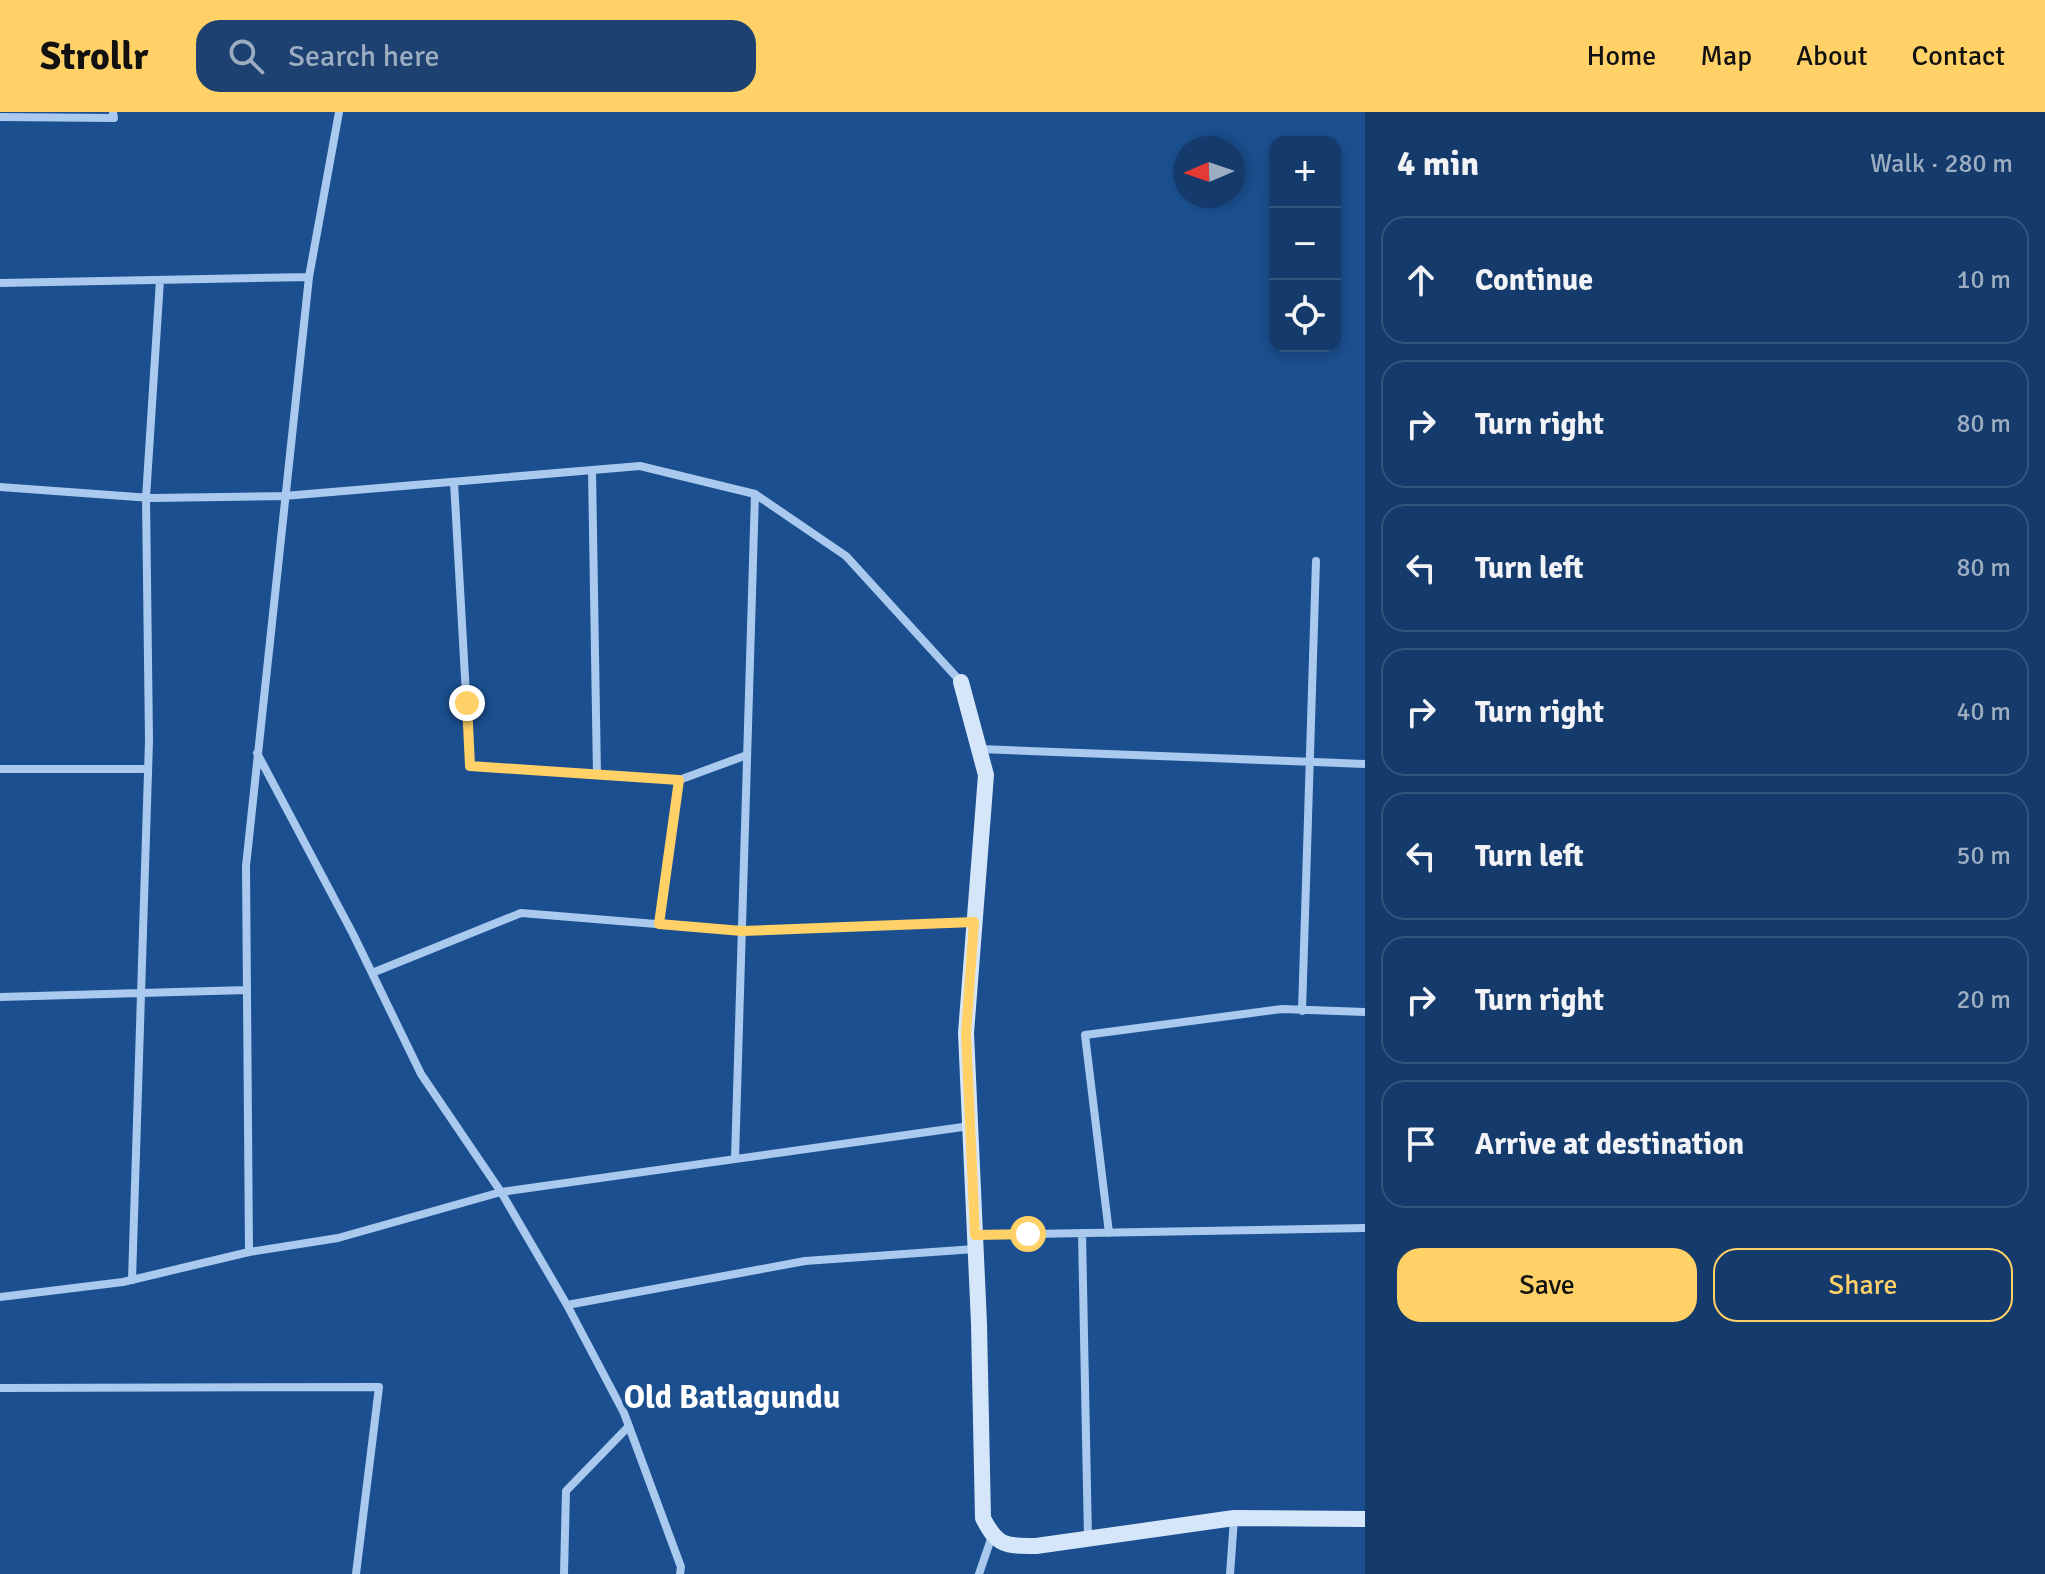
<!DOCTYPE html>
<meta charset="utf-8">
<style>
:root{--surface:#143b6b;--page:#1d4271;--text:#f1f3f6;--muted:#9dadc1;--line:#33557e;--accent:#ffd166}
body{margin:0;font-family:Signika,sans-serif;background:var(--page);color:var(--text)}
.controls{position:absolute;right:24px;top:24px;display:grid;overflow:hidden;border-radius:16px;box-shadow:0 4px 12px #0003}
.controls button{width:72px;height:72px;display:grid;place-items:center;padding:0;border:0;border-bottom:2px solid var(--line);background:var(--surface);color:var(--text);font:40px sans-serif}
.compass{position:absolute;left:1173px;top:24px;width:72px;height:72px;border-radius:50%;background:var(--surface);box-shadow:0 4px 12px #0003;rotate:268deg}
.stop{position:absolute;width:24px;height:24px;margin:-18px;border:6px solid #ffd166;border-radius:50%;background:#fff}
.stop.end{background:#ffd166;border-color:#fff;box-shadow:0 2px 8px #0008}
.list{margin:0;padding:0;list-style:none}
h2{display:flex;justify-content:space-between;align-items:center;height:104px;margin:0;padding:0 32px;font-size:34px}
h2 small{font-size:26px;font-weight:400;color:var(--muted)}
.list li{display:grid;grid-template-columns:52px 1fr auto;gap:24px;align-items:center;box-sizing:border-box;height:128px;margin:0 16px 16px;padding:0 16px;border:2px solid var(--line);border-radius:24px}
.list b{display:block;font-size:30px;white-space:nowrap}
.list em{font-size:26px;font-style:normal;color:var(--muted)}
.actions{display:flex;gap:16px;padding:24px 32px}
.actions a{flex:1;padding:18px 0;border:2px solid var(--accent);border-radius:24px;text-align:center;font-size:28px;color:var(--accent)}
.actions .main{background:var(--accent);color:#111}
.icon{flex:none;width:44px;height:44px;fill:none;stroke:currentColor;stroke-width:2;stroke-linecap:round;stroke-linejoin:round}
.map{position:relative;flex:none;width:1365px;height:1462px;overflow:hidden}
header{display:flex;align-items:center;gap:48px;box-sizing:border-box;height:112px;padding:0 40px;background:var(--accent);color:#111}
header strong{font-size:38px}
nav{display:flex;gap:44px;margin-inline-start:auto;font-size:28px}
.search{width:560px;height:72px;background:var(--page);display:flex;align-items:center;gap:20px;box-sizing:border-box;padding:0 28px;border-radius:24px;color:var(--muted);font-size:30px}
main{display:flex}
aside{flex:1;background:var(--surface)}
.map>svg:first-child{display:block}
</style>
<header>
<strong>Strollr</strong>
<div class="search"><svg class="icon" aria-label="search" viewBox="0 0 24 24"><circle cx="10" cy="10" r="6"/><path d="M15 15l6 6"/></svg>Search here</div>
<nav><a>Home</a><a>Map</a><a>About</a><a>Contact</a></nav>
</header>
<main>
<div class="map">
<svg width="1365" height="1462" viewBox="0 0 1365 1462">
<rect width="100%" height="100%" fill="#1b4f8f"/>
<g fill="none" stroke-linecap="round" stroke-linejoin="round">
<!-- minor -->
<path stroke="#a9c9ee" stroke-width="8" d="M0,5L114,6L113,0
M0,171L309,165
M592,358L597,663
M454,370L470,654L679,668L747,643
M0,375L151,386L284,384L640,354L755,382L846,444L961,570
M980,637L1365,652
M257,641L353,822L421,962L501,1080L567,1193L805,1149L975,1137
M0,657H148
M659,812L679,668
M372,861L521,801L742,819L974,810
M0,885L247,878
M1302,899L1316,449
M735,1047L755,382
M1082,1121L1088,1427
M1109,1121L1085,923L1282,897L1365,900
M976,1123L1365,1116
M249,1140L246,754L309,165L339,0
M132,1168L149,629L146,386L160,168
M0,1185L123,1170L249,1140L338,1126L501,1080L970,1014
M567,1193L624,1301L681,1455L680,1462
M0,1276L379,1275L356,1462
M564,1462L566,1379L629,1314
M979,1462L992,1424
M1230,1462L1234,1407"/>
<!-- secondary -->
<path stroke="#d6e6fa" stroke-width="16" d="M961,570L986,663L966,921L979,1212L983,1406C997,1434 1005,1434 1036,1434L1234,1406L1365,1407"/>
</g>
<g fill="none" stroke-linecap="round" stroke-linejoin="round">
<!-- route -->
<path stroke="#ffd166" stroke-width="10" d="M467,591L470,654L679,668L659,812L742,819L974,810L966,921L975,1123L1028,1122"/>
</g>
<g text-anchor="middle" dominant-baseline="central" stroke-width="7" stroke-linejoin="round" paint-order="stroke">
<!-- quarter labels -->
<g font-size="32" font-weight="bold" fill="#fff" stroke="#1b4f8f">
<text x="732" y="1285">Old Batlagundu</text>
</g>
</g>
</svg>
<div class="controls">
<button>+</button>
<button>−</button>
<button><svg class="icon" aria-label="locate" viewBox="0 0 24 24"><circle cx="12" cy="12" r="6"/><path d="M12 2v4M12 18v4M2 12h4M18 12h4"/></svg></button>
</div>
<svg class="compass" viewBox="-18 -18 36 36"><path d="M0-13l5 13h-10z" fill="#e53935"/><path d="M0 13l5-13h-10z" fill="#9dadc1"/></svg>
<div class="stop" style="left:1028px;top:1122px"></div>
<div class="stop end" style="left:467px;top:591px"></div>
</div>
<aside>
<h2>4 min<small>Walk · 280 m</small></h2>
<ul class="list">
<li><svg class="icon" aria-label="ahead" viewBox="0 0 24 24"><path d="M12 20V5M6 11l6-6 6 6"/></svg><div><b>Continue</b></div><em>10 m</em></li>
<li><svg class="icon" aria-label="right" viewBox="0 0 24 24"><path d="M7 20v-9h11M14 6l5 5-5 5"/></svg><div><b>Turn right</b></div><em>80 m</em></li>
<li><svg class="icon" aria-label="left" viewBox="0 0 24 24"><path d="M17 20v-9H6M10 6l-5 5 5 5"/></svg><div><b>Turn left</b></div><em>80 m</em></li>
<li><svg class="icon" aria-label="right" viewBox="0 0 24 24"><path d="M7 20v-9h11M14 6l5 5-5 5"/></svg><div><b>Turn right</b></div><em>40 m</em></li>
<li><svg class="icon" aria-label="left" viewBox="0 0 24 24"><path d="M17 20v-9H6M10 6l-5 5 5 5"/></svg><div><b>Turn left</b></div><em>50 m</em></li>
<li><svg class="icon" aria-label="right" viewBox="0 0 24 24"><path d="M7 20v-9h11M14 6l5 5-5 5"/></svg><div><b>Turn right</b></div><em>20 m</em></li>
<li><svg class="icon" aria-label="arrive" viewBox="0 0 24 24"><path d="M6 21V4h12l-3 4 3 4H6"/></svg><div><b>Arrive at destination</b></div></li>
</ul>
<div class="actions"><a class="main">Save</a><a>Share</a></div>
</aside>
</main>
